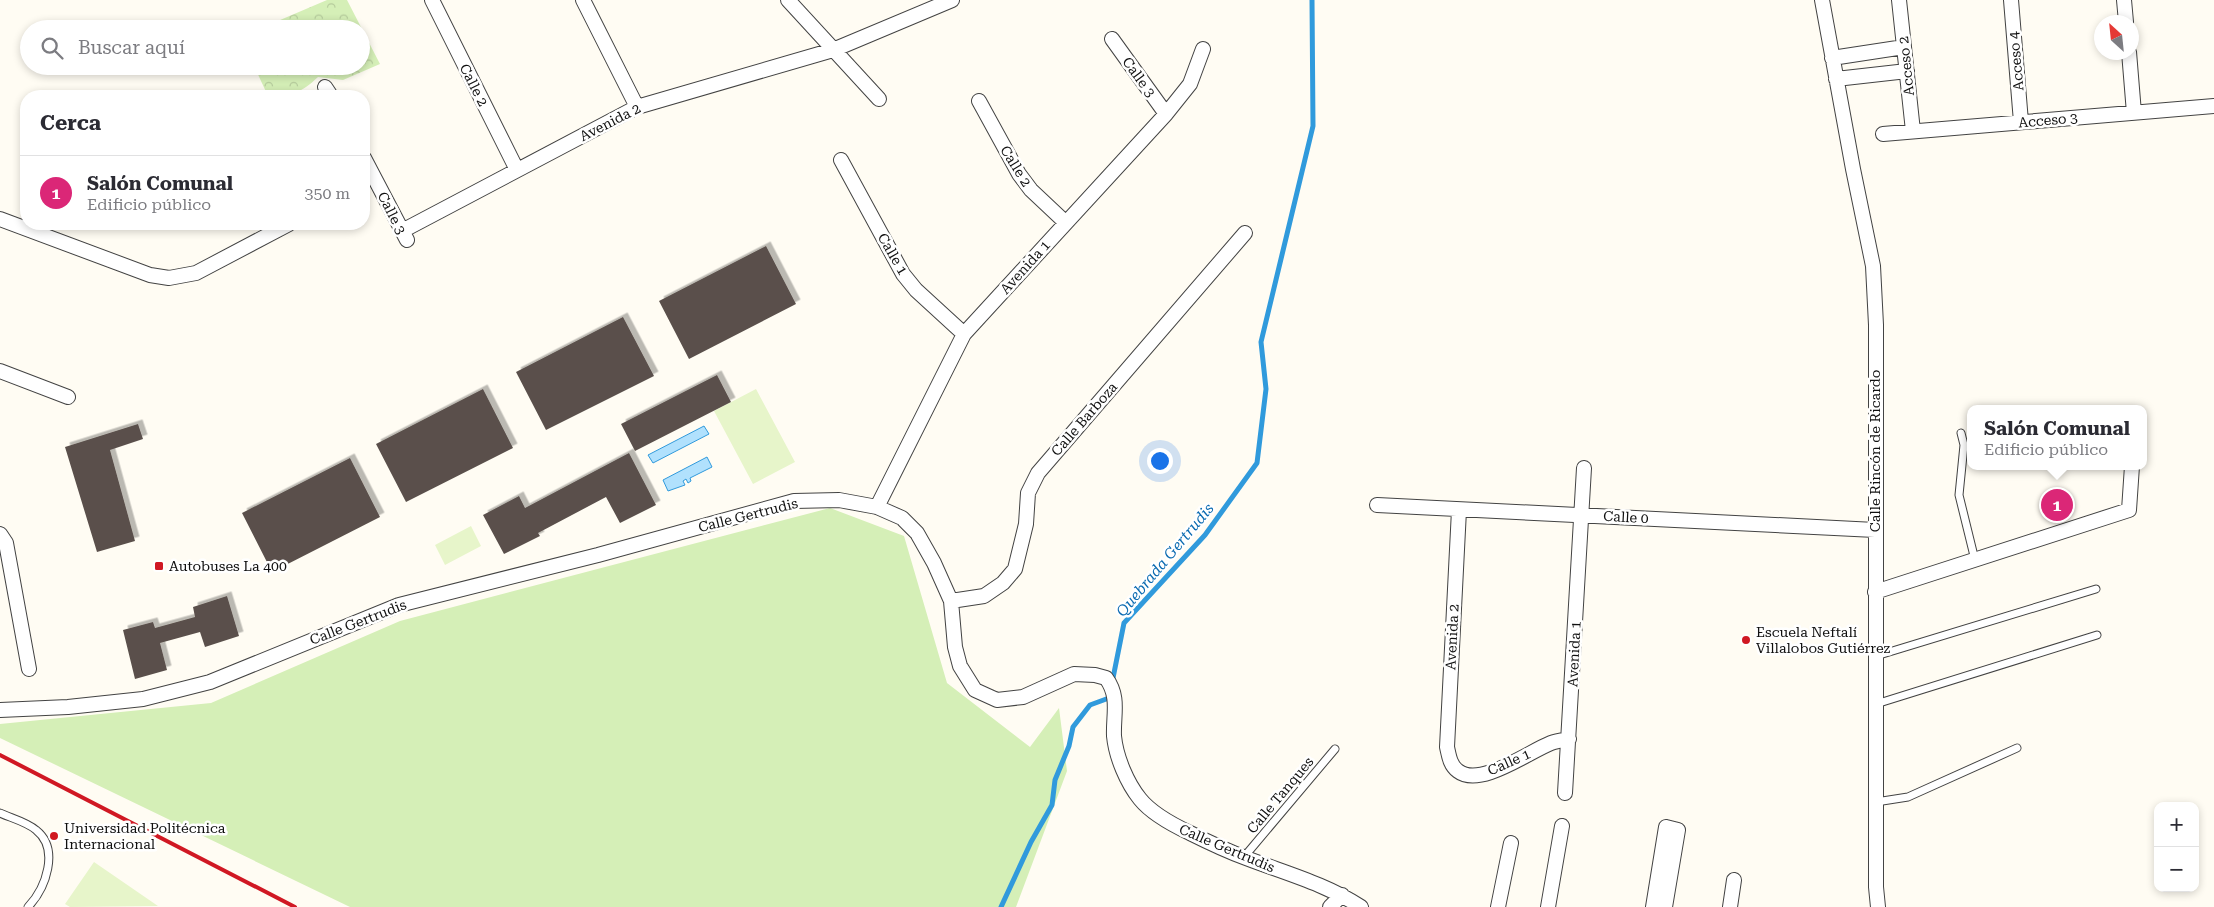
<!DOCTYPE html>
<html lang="es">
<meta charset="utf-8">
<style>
:root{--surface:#fff;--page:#f7f7f7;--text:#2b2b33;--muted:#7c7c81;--line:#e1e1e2;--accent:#db2777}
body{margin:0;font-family:"Roboto Serif",serif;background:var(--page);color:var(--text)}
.controls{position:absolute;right:15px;bottom:15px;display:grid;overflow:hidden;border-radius:10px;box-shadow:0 2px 8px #0003}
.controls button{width:45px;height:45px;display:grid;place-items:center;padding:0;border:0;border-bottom:1px solid var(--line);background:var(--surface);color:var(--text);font:25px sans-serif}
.compass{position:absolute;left:2094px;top:15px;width:45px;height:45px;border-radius:50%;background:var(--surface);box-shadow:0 2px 8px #0003;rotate:333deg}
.you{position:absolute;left:1159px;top:460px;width:18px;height:18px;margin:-12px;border:4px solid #fff;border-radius:50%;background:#1a73e8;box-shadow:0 0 0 8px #1a73e833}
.badge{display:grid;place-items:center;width:32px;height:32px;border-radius:50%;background:var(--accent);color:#fff;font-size:16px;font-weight:700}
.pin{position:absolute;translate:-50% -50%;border:2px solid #fff;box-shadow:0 1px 5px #0006}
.popup{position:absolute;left:1967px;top:405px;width:180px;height:65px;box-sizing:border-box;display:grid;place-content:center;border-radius:10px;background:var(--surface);filter:drop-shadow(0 1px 4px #0005);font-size:16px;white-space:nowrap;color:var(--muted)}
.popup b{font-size:19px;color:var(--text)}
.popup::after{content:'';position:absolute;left:50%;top:100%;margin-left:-10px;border:10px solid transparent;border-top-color:var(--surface)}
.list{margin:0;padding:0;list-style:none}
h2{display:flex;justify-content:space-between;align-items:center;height:65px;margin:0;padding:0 20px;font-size:21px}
h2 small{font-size:16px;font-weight:400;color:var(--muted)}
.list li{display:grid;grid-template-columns:32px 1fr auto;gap:15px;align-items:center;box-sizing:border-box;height:75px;padding:0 20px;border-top:1px solid var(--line)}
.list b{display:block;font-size:19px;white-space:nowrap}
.list p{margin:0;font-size:16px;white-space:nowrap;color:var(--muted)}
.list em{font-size:16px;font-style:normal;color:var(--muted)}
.icon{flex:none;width:28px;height:28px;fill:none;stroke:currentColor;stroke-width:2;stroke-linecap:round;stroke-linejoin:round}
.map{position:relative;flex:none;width:2214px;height:907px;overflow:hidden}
.search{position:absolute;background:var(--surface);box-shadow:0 2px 8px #0003;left:20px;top:20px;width:350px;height:55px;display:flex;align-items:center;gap:12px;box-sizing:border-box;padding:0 18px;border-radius:28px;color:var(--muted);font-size:19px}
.panel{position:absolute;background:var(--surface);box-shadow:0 2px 8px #0003;left:20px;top:90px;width:350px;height:140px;border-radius:20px}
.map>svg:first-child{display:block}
</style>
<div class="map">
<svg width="2214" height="907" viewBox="0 0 2214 907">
<defs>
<pattern id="park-crowns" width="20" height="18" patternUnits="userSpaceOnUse" patternTransform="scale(1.25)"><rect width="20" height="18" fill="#d5efb7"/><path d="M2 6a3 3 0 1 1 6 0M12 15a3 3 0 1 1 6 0" fill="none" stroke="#b6cc9c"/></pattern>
<filter id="shadow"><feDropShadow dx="4.5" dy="-4.5" stdDeviation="0" flood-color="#0004"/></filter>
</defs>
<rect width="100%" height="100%" fill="#fffcf3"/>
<!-- grass -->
<path fill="#d5efb7" d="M830,508L904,536L947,683L1030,747L1059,708L1067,771L1016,907H350L0,738V724L211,703L400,621Z"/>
<!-- park -->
<path fill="url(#park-crowns)" d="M327,0H347L380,64L343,80L318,77C301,93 292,96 268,96L254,66H361V29H259Z"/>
<!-- pitch -->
<path fill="#e7f5ca" d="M756,389L795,462L753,484L714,411Z
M471,526L481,546L445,565L435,545Z
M94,862L158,906L70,907L65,904Z"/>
<!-- water -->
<path fill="#b1e1fd" stroke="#309adc" d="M704,426L709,434L653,463L648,455Z
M707,457L712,467L690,478L691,481L688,483L686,479L683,481L685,485L668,491L663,480Z"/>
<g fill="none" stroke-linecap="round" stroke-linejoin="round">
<!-- stream -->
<path stroke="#309adc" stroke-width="5" d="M1112,683L1124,623L1205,535L1257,463L1266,389L1261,342L1313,126L1312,0
M1001,907L1031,842L1052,805L1055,780L1069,746L1073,727L1090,705L1109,698V694"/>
</g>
<!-- building -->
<path fill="#5a504b" filter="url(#shadow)" d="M766,246L796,304L689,359L659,301Z
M623,317L654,376L546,430L516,372Z
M717,375L731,402L635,451L621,424Z
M483,389L513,448L406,502L376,444Z
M138,424L143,439L110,450L135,541L97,552L65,447Z
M629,453L656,505L620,523L606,497L538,533L540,536L504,554L483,515L519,496L525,508Z
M350,458L380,517L272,572L242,513Z
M227,596L239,636L205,647L200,632L160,643L167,670L135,679L123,630L153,622L155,628L195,617L193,607Z"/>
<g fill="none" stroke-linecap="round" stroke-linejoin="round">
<defs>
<path id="service" d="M1961,433L1964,445L1959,495L1975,560
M1876,656L2096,589
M1876,704L2097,635
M1876,802L1908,797L2017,748
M0,813C11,818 27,822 36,830C60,849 46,888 28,907
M1244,857L1335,749"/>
<path id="minor" d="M432,0L517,170
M583,0L637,107
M788,0L879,99
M1822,0L1853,169L1873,266L1876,325V887L1878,907
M1899,0L1913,131
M2011,0L2021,122
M2124,0L2126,22
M1112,39L1166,114
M2129,52L2134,113
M1832,58L1904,47
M1836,79L1907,71
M325,87L331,96
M979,101L1019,174L1031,190L1065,222
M1883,134L2214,106
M364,158L407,240
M841,160L903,274L916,290L964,334
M0,219L150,275L169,278L196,273L289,224
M402,231L637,107L833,50L952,0
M0,371L68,397
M1377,505L1875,530
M877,507L964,334L1166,114L1190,84L1203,49
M1459,510L1447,747C1449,756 1450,765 1458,771C1480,788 1528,752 1551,743C1556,741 1563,740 1569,739
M0,534L6,543L29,669
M1875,592L2129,510L2132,466
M951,601L984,596L1003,583L1015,569L1026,524L1028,493L1038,473L1245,233
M0,710L68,707L143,699L210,682L399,605L598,555L794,501L839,500L877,507L902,518L917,533L934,563L951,601L955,647L960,666L975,690L997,700L1023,697L1074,674L1095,675L1106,678C1120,697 1113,715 1114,736C1116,757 1127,783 1140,799C1152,814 1173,825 1190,833C1208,842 1227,851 1246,858C1285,873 1326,884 1361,907
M1565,793L1584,468
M1330,907L1342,895
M1498,907L1511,843
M1548,907L1562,826
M1653,907L1666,827L1678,830L1665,907
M1730,907L1734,880"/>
</defs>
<!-- service casing -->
<use href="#service" stroke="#434343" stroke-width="9"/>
<!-- minor casing -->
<use href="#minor" stroke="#434343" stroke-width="16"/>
<!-- service -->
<use href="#service" stroke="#fff" stroke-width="7"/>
<!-- minor -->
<use href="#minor" stroke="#fff" stroke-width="14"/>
<!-- rail -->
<path stroke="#d01823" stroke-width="4" d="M0,755L295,907"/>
</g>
<!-- markers -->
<g fill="#d01823" stroke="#fff" stroke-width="2">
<rect x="154" y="561" width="10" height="10" rx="2.5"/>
<circle cx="1746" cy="640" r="5"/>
<circle cx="54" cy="836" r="5"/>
</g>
<g text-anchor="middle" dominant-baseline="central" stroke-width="5" stroke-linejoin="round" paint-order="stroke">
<!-- street labels -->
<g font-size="14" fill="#101010" stroke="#fff">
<text transform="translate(2016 61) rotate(-95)">Acceso 4</text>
<text transform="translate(1906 66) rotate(-96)">Acceso 2</text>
<text transform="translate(1139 77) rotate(54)">Calle 3</text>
<text transform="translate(474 85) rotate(63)">Calle 2</text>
<text transform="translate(2048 120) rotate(-5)">Acceso 3</text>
<text transform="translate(610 122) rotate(-27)">Avenida 2</text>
<text transform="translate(1016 166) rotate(58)">Calle 2</text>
<text transform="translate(392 213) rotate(63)">Calle 3</text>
<text transform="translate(893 254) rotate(60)">Calle 1</text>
<text transform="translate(1025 267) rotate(-48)">Avenida 1</text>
<text transform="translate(1084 419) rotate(-49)">Calle Barboza</text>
<text transform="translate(1875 451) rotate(-90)">Calle Rincón de Ricardo</text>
<text transform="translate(748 515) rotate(-14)">Calle Gertrudis</text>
<text transform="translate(1626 517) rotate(3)">Calle 0</text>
<text transform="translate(358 622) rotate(-21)">Calle Gertrudis</text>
<text transform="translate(1452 637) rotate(-87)">Avenida 2</text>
<text transform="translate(1574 654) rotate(-87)">Avenida 1</text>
<text transform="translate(1509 762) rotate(-24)">Calle 1</text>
<text transform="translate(1280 795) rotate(-50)">Calle Tanques</text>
<text transform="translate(1227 848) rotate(23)">Calle Gertrudis</text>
</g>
<!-- poi labels -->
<g font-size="14" fill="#101010" stroke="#fff" text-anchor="start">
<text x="169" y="566">Autobuses La 400</text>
<text x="1756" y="632">Escuela Neftalí<tspan x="1756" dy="16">Villalobos Gutiérrez</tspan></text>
<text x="64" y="828">Universidad Politécnica<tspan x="64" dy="16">Internacional</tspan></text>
</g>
<!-- water labels -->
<g font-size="15" font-style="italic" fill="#0a6ab1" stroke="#fff">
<text transform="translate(1165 560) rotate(-50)">Quebrada Gertrudis</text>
</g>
</g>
</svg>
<div class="controls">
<button>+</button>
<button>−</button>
</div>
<svg class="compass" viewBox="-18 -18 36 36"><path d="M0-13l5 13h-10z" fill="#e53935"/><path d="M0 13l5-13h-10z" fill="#7c7c81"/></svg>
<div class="you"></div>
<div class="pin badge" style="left:2057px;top:505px">1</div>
<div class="popup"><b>Salón Comunal</b>Edificio público</div>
<div class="search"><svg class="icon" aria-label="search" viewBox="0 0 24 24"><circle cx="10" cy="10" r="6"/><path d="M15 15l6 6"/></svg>Buscar aquí</div>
<section class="panel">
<h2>Cerca<small></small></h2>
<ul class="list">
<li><span class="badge">1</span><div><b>Salón Comunal</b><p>Edificio público</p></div><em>350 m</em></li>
</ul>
</section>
</div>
